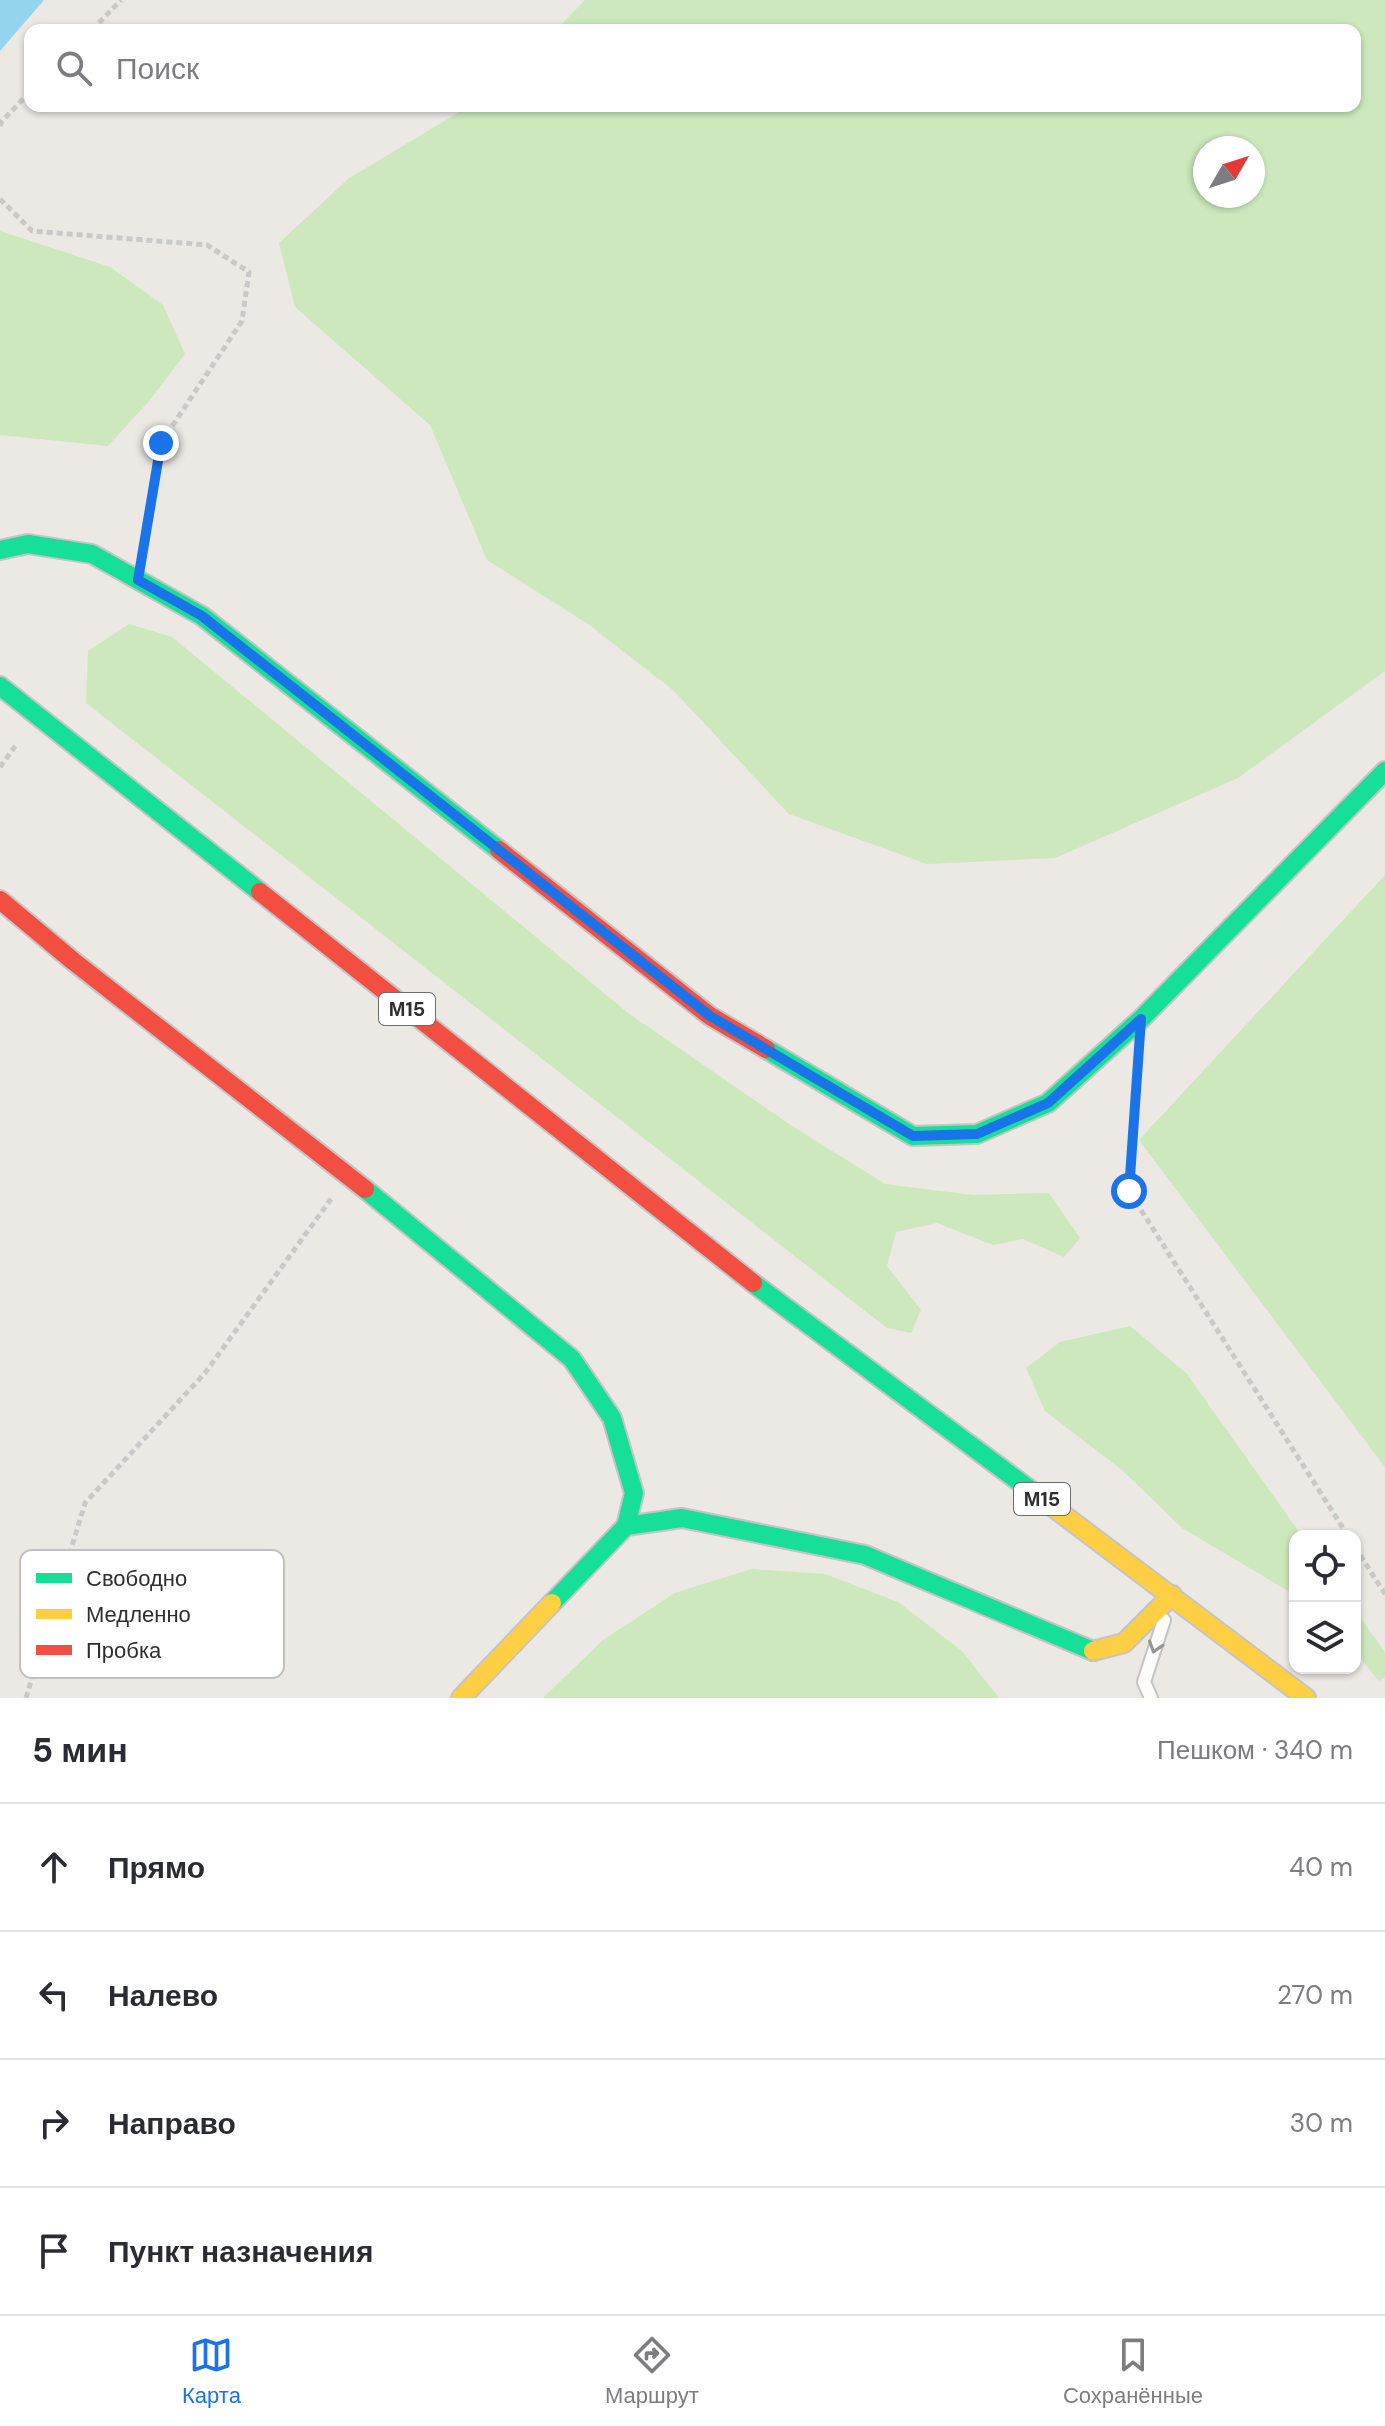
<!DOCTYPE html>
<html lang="ru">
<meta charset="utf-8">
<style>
:root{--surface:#fff;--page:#f2f2f3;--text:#2b2b33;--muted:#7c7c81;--line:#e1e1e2;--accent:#1a73e8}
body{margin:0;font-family:"DM Sans",sans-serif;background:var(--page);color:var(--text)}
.controls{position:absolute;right:24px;bottom:24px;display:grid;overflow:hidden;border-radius:16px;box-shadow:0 2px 6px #0004}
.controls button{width:72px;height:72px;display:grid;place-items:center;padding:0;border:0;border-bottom:2px solid var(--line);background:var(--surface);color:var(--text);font:40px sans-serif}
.compass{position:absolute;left:1193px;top:136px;width:72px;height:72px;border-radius:50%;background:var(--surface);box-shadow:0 2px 6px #0004;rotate:51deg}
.stop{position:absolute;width:24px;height:24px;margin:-18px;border:6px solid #1a73e8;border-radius:50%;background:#fff}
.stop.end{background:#1a73e8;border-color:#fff;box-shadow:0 2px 8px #0008}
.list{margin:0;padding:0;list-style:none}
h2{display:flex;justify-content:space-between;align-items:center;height:104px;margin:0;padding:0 32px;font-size:34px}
h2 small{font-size:26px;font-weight:400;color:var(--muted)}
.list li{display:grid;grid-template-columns:52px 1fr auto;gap:24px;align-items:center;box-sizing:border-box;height:128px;padding:0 32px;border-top:2px solid var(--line)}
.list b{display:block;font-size:30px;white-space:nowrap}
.list em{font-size:26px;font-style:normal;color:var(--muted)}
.icon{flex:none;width:44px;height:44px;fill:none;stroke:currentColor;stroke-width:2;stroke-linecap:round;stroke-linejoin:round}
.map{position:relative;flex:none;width:1385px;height:1698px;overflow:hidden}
.search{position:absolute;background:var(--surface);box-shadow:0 2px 6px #0004;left:24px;right:24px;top:24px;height:88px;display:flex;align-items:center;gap:20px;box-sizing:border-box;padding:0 28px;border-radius:16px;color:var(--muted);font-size:30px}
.sheet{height:616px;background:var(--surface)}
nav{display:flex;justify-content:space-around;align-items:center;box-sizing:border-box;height:112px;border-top:2px solid var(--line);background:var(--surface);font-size:22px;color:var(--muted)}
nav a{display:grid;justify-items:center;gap:4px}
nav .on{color:var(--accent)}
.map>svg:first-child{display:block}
</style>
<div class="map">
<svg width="1385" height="1698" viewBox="0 0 1385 1698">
<rect width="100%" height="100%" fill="#ece8e4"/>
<!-- green -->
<path fill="#cce8bc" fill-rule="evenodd" d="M585,0H1385V671L1238,778L1055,858L927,864L789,814L673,690L588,624L487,560L430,425L295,307L279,243L348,179L469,106H1355V30H556ZM1205,148H1253V196H1205Z
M0,231L110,267L163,305L185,354L149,401L108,446L0,435Z
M129,624L172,637L628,1013L792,1126L885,1184L973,1195L1049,1193L1080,1238L1064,1257L1023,1239L993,1245L937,1223L896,1232L887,1266L921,1310L911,1333L887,1328L86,703L88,651Z
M1385,875V1467L1139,1140Z
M1130,1326L1186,1373L1302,1536H1295V1595L1182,1528L1122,1470L1045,1411L1026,1368L1060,1342Z
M751,1569L825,1574L898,1602L962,1651L999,1698H543L603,1640L675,1593Z
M1355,1610L1385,1652V1677L1379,1681L1355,1652Z"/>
<!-- water -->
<path fill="#95d4ef" d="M0,0H44L0,51Z"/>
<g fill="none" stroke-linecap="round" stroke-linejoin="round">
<defs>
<path id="lane" d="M1151,1698L1144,1682L1164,1620"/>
<path id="fast" d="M0,550L28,544L92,554L202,616L499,850
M0,686L260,892
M766,1049L913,1136L977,1134L1048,1103L1141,1019L1385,771
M365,1189L572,1359L612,1418L634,1493L626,1526L552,1603
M753,1283L1041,1498
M626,1526L682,1518L865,1555L1093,1651"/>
<path id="slow" d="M1041,1498L1306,1698
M1093,1651L1124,1643L1172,1595
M461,1698L552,1603"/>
<path id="jam" d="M499,850L710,1016L766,1049
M260,892L753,1283
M0,900L73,961L365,1189"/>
</defs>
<!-- lane casing -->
<use href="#lane" stroke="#c5c4c5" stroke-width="16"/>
<!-- fast casing -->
<use href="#fast" stroke="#c5c4c5" stroke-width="22"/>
<!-- slow casing -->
<use href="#slow" stroke="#c5c4c5" stroke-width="22"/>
<!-- jam casing -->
<use href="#jam" stroke="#c5c4c5" stroke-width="22"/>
<!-- path -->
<path stroke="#c9c9c8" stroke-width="5" stroke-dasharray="6 4" stroke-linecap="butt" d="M92,30L121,0
M0,126L2,121L30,92
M0,199L32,231L207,245L249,272L242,321L161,443L144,547
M0,767L16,745
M1138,1064L1129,1191L1348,1536
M1355,1547L1385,1594
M26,1698L85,1503L205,1373L331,1199"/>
<!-- lane -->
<use href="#lane" stroke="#fcfcfb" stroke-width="12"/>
<!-- fast -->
<use href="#fast" stroke="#16e098" stroke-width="18"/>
<!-- slow -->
<use href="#slow" stroke="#ffcf43" stroke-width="18"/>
<!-- jam -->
<use href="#jam" stroke="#f24e42" stroke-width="18"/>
</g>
<!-- one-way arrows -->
<defs><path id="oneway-chevron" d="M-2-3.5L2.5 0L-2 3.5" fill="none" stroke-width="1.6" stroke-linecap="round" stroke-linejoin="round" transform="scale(2)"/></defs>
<use stroke="#959594" href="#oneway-chevron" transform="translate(1155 1647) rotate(108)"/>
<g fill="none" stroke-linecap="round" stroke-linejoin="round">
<!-- route -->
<path stroke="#1a73e8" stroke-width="10" d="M161,443L138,580L202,616L710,1016L913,1136L977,1134L1048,1103L1141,1019L1129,1191"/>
</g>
<g text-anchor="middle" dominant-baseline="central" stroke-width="8" stroke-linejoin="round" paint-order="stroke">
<!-- shield labels -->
<g fill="#fff" stroke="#6d6d6d" stroke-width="2">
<rect x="379" y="993" width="56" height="32" rx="6"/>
<rect x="1014" y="1483" width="56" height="32" rx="6"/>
</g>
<g font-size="20" font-weight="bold" fill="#2e2e2e">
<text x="407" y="1009">М15</text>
<text x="1042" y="1499">М15</text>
</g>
</g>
<!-- legend -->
<rect x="20" y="1550" width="264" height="128" rx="12" fill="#fff" stroke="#c0c0c0" stroke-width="2"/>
<rect x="36" y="1573" width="36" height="10" fill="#16e098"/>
<rect x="36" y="1609" width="36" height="10" fill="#ffcf43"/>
<rect x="36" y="1645" width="36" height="10" fill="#f24e42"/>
<g font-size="22" fill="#2e2e2e">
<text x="86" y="1586">Свободно</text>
<text x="86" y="1622">Медленно</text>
<text x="86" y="1658">Пробка</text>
</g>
</svg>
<div class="controls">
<button><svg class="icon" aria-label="locate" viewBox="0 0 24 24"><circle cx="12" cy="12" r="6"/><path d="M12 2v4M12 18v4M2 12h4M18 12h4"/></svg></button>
<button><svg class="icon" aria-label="layers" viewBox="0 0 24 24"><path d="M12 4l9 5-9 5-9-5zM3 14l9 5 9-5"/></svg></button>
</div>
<svg class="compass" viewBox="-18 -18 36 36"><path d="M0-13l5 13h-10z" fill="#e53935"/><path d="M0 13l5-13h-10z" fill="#7c7c81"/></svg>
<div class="stop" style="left:1129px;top:1191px"></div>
<div class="stop end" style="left:161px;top:443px"></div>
<div class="search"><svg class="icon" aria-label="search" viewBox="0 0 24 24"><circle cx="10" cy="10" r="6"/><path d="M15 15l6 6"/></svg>Поиск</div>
</div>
<section class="sheet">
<h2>5 мин<small>Пешком · 340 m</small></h2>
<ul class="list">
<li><svg class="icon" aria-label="ahead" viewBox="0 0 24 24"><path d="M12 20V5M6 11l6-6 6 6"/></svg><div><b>Прямо</b></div><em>40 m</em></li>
<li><svg class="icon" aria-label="left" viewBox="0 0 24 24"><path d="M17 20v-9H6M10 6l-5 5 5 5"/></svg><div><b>Налево</b></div><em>270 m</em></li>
<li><svg class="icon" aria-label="right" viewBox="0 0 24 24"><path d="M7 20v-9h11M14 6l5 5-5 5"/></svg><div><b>Направо</b></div><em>30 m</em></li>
<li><svg class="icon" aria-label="arrive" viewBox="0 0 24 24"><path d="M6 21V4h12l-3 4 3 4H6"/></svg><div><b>Пункт назначения</b></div></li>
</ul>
</section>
<nav>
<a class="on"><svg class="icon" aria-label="map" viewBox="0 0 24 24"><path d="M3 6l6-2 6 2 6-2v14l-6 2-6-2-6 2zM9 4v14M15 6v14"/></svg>Карта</a>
<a><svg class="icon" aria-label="directions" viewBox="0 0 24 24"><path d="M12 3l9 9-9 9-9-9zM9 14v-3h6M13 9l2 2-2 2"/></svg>Маршрут</a>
<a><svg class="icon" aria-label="saved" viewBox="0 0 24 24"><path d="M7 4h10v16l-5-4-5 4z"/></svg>Сохранённые</a>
</nav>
